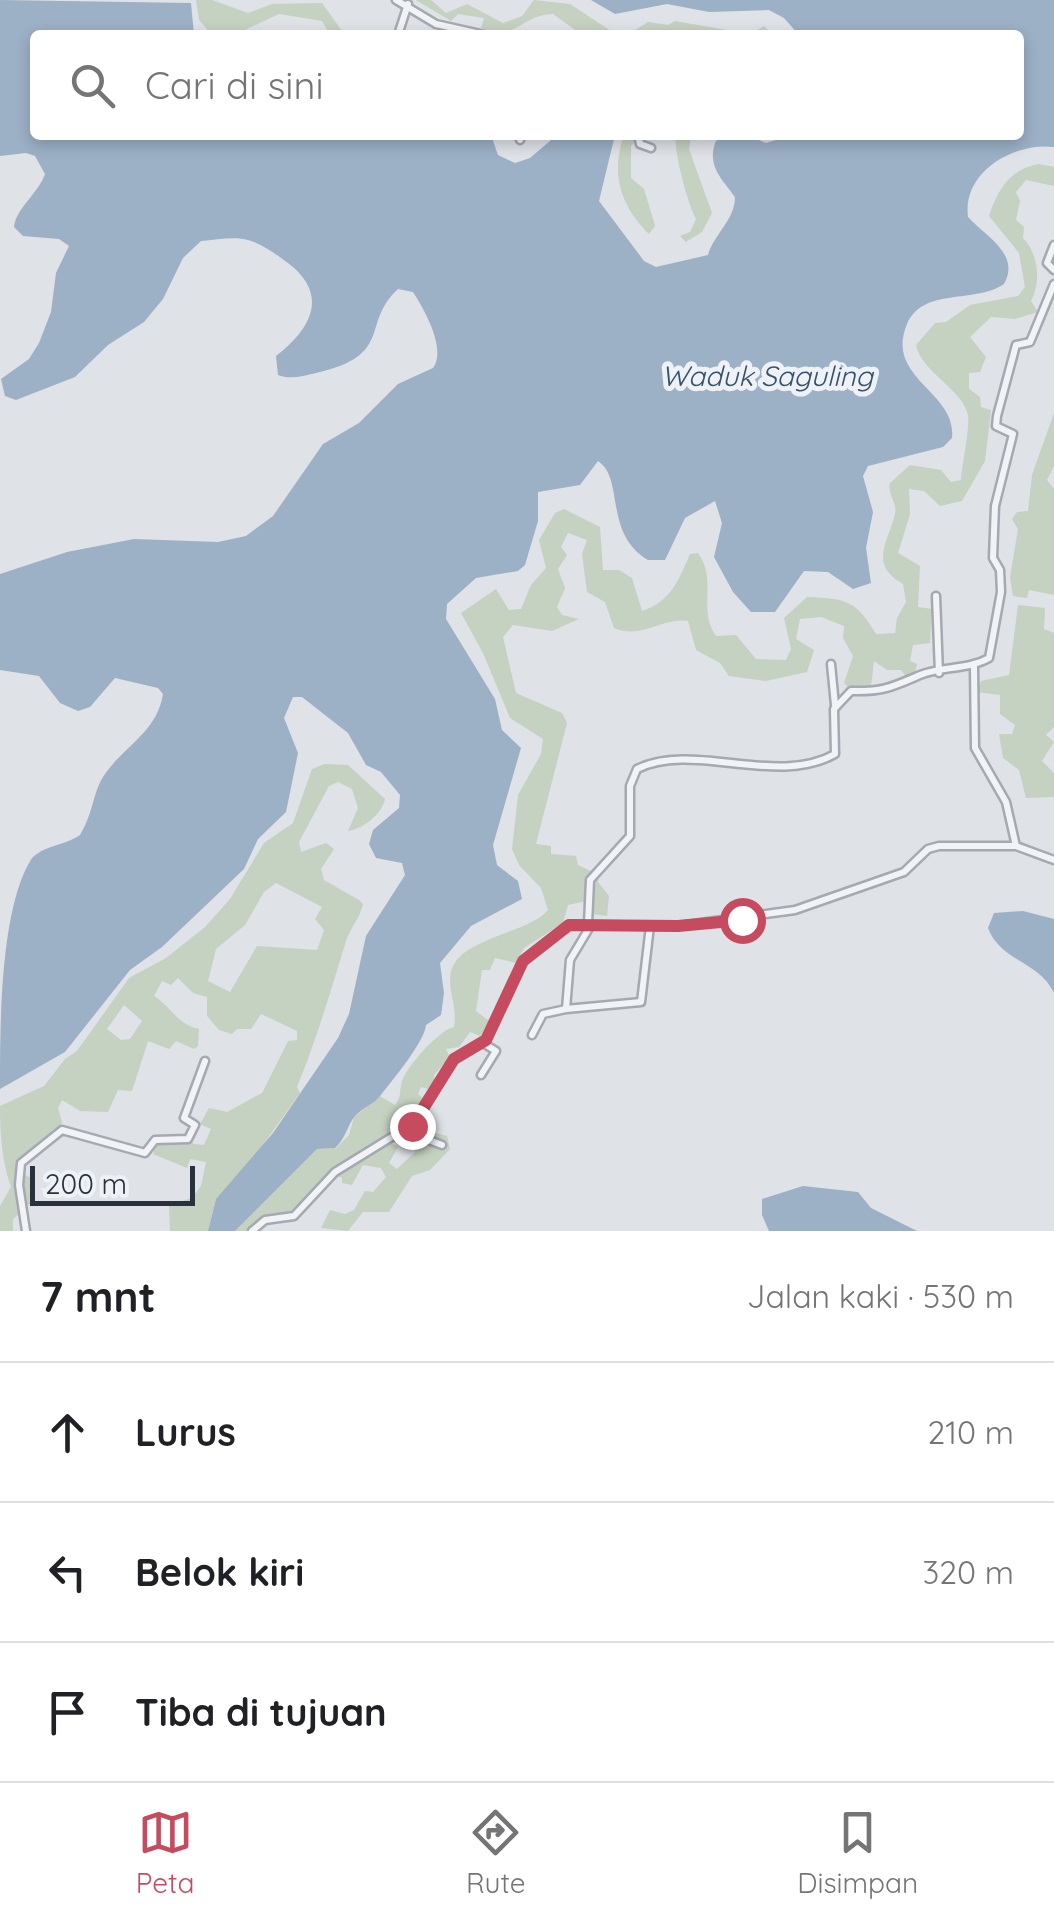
<!DOCTYPE html>
<html lang="id">
<meta charset="utf-8">
<style>
:root{--surface:#fff;--page:#f6f6f6;--text:#202124;--muted:#757577;--line:#e0e0e0;--accent:#c64b5e}
body{margin:0;font-family:Quicksand,sans-serif;background:var(--page);color:var(--text)}
.scale{position:absolute;left:30px;bottom:25px;width:165px;box-sizing:border-box;padding-left:10px;border:5px solid #29313e;border-top:0;font-size:28px;line-height:35px;white-space:nowrap;color:#29313e;-webkit-text-stroke:8px #eef1f5;paint-order:stroke}
.stop{position:absolute;width:30px;height:30px;margin:-22px;border:8px solid #c64b5e;border-radius:50%;background:#fff}
.stop.end{background:#c64b5e;border-color:#fff;box-shadow:0 2px 10px #0008}
.list{margin:0;padding:0;list-style:none}
h2{display:flex;justify-content:space-between;align-items:center;height:130px;margin:0;padding:0 40px;font-size:42px}
h2 small{font-size:32px;font-weight:400;color:var(--muted)}
.list li{display:grid;grid-template-columns:65px 1fr auto;gap:30px;align-items:center;box-sizing:border-box;height:140px;padding:0 40px;border-top:2px solid var(--line)}
.list b{display:block;font-size:38px;white-space:nowrap}
.list em{font-size:32px;font-style:normal;color:var(--muted)}
.icon{flex:none;width:55px;height:55px;fill:none;stroke:currentColor;stroke-width:2;stroke-linecap:round;stroke-linejoin:round}
.map{position:relative;flex:none;width:1054px;height:1231px;overflow:hidden}
.search{position:absolute;background:var(--surface);box-shadow:0 5px 15px #0003;left:30px;right:30px;top:30px;height:110px;display:flex;align-items:center;gap:25px;box-sizing:border-box;padding:0 35px;border-radius:10px;color:var(--muted);font-size:38px}
.sheet{height:550px;background:var(--surface)}
nav{display:flex;justify-content:space-around;align-items:center;box-sizing:border-box;height:140px;border-top:2px solid var(--line);background:var(--surface);font-size:28px;color:var(--muted)}
nav a{display:grid;justify-items:center;gap:5px}
nav .on{color:var(--accent)}
.map>svg:first-child{display:block}
</style>
<div class="map">
<svg width="1054" height="1231" viewBox="0 0 1054 1231">
<rect width="100%" height="100%" fill="#dfe2e7"/>
<!-- green -->
<path fill="#c5d1c1" fill-rule="evenodd" d="M196,0H212L248,13L272,4L322,3L345,35H330L322,21L279,14L243,31L211,34L199,20Z
M416,0H431L446,13L467,4L503,23L522,16L534,0L570,4L611,31L632,32L648,22L668,25L675,21L750,34L764,26L773,35H582L553,14C520,15 521,40 481,28L484,18L458,14L451,21Z
M624,135H642L631,146V178L644,189L655,226L649,234C621,206 610,174 624,135Z
M676,135H691L689,149L712,213L702,232L686,242L680,236L690,232L696,219C688,205 673,149 676,135Z
M1039,164L1054,167V186L1026,180L1016,192L1020,201L1016,220L1024,227L1023,238C1039,255 1041,282 1031,301L1038,312L1015,319L991,317L970,337L986,357L980,372L969,373V389L980,397L981,407L991,410L985,461L962,501L940,506L924,491L909,489L910,514L898,553L920,566L918,607L932,609L930,643L913,645L910,661L917,664L915,673L906,677L901,670H887L874,661L870,694H855L844,683L853,656L843,638L844,626L821,617L800,619L796,639L814,650L807,672L766,681L729,676L720,663L696,650L688,621C661,617 642,640 614,628L605,602L587,592L582,554L587,540L568,533L561,547L567,555L558,569L565,588L557,607L562,615L579,619L552,631L513,625L503,637L516,693L562,713L567,723L536,844L551,846V854L576,856L578,865L599,875L598,882L609,896L607,916L592,914L591,900L568,905L563,923L524,948L516,963L495,958L490,970H482L476,1011L492,1023L480,1036L470,1032L459,1047L446,1049L450,1057L434,1075L435,1082L428,1089L421,1087L418,1094L424,1099L415,1112L403,1117L405,1124L394,1130L391,1143L398,1147L389,1163L397,1169L415,1152L413,1142L420,1129L447,1136L450,1149L430,1170L412,1176L389,1212H363L348,1231L321,1228L330,1210L345,1214L354,1210L365,1191L373,1192L386,1177L381,1168L363,1165L352,1185L342,1183V1178L329,1172L293,1211L261,1216L249,1231H235L317,1149L336,1148L349,1135L354,1117L380,1096L395,1105C402,1096 399,1091 402,1081C408,1065 439,1030 454,1027C458,1007 447,991 451,972C458,938 530,933 548,910L541,888L519,865L512,849L518,795L541,754L543,739L510,718L483,653L461,613L496,589L509,610L521,609L531,585L546,568L539,540L555,513L564,509L600,527L603,570H619L632,578L642,611C671,602 679,579 690,554L698,553C718,580 697,610 716,636L736,635L756,659L786,660L791,649L784,618L807,597C847,599 856,600 876,634L895,633L897,618L906,602L903,584C868,564 888,543 895,514C898,503 887,495 890,483L910,465L941,470L951,482L961,480C962,464 970,428 968,416C965,391 921,372 916,345L935,323L946,322L970,305L1018,296L1025,287L1019,253L989,216C998,189 1010,169 1039,164Z
M1054,413V466L1047,480L1054,489V595L1029,590L1027,598L1013,596L1010,577L1018,529L1012,519L1017,512L1028,511L1032,475Z
M1018,605L1045,608L1044,629L1054,633V727L1046,735L1054,742L1042,761L1054,773V797L1026,798L1019,770L1003,758L999,734H1012L1015,725L1000,714V695L977,692L981,681L1009,675Z
M325,764L348,765L385,799C382,814 363,829 348,831L358,808L352,789L338,782L329,786L299,842L301,852L326,843L334,849L321,869L324,880L359,900L363,904C360,918 351,927 346,941C331,990 317,1038 297,1087L300,1093L252,1160L216,1199L208,1231H170L169,1205L192,1198L201,1186L206,1162L190,1159L187,1168L153,1154L156,1143L185,1135L194,1144L204,1145L211,1129L200,1124L209,1108L227,1112L262,1093L288,1041L297,1040V1031L261,1014L251,1029H237L232,1034L219,1030L207,1016V997L193,993L178,978L171,985L162,981L154,996C172,1007 176,1024 199,1029L198,1046L194,1049L176,1041L169,1049L148,1041L132,1091L118,1090L108,1112L80,1111L62,1100L58,1108L62,1122L57,1139L46,1137L19,1159L16,1170L31,1178L33,1201L13,1219V1231H0V1206L11,1187C2,1162 0,1134 0,1106L44,1086L65,1059L77,1051L129,978L166,958L205,927L230,899L264,843L293,823L312,769ZM276,883L322,907L315,919L324,930L317,950L257,946L230,992L208,981L216,949L245,925L264,892ZM124,1005L142,1021L130,1039L121,1040L107,1029Z"/>
<!-- water -->
<path fill="#9cb0c6" d="M0,0L191,3L194,35H35V135H491L498,155L515,163L530,158L557,135H615L599,201L644,261L656,267L708,255C714,234 735,220 735,197C722,179 706,165 716,141C731,131 750,136 766,143L792,135H1019V35H799L784,18L769,10L709,12L667,4L615,14L591,0H1054V147C1015,142 962,171 968,217C985,236 1021,254 1004,284C975,304 923,287 907,324C884,379 957,391 952,438L943,447L868,466L863,476L873,512L866,548L871,583L853,589L828,572L804,571L775,612H751L733,592L714,557L722,523L715,501L685,518L665,560H648C603,533 625,479 598,461L580,485L538,492V521L525,565L518,571L476,578L447,604L446,619L495,699L502,730L521,748L493,845L497,865L518,881L522,899L471,926L440,963L444,993L441,1015L426,1025C425,1041 392,1081 380,1096C374,1104 362,1108 355,1116C347,1126 346,1138 335,1148L317,1149L235,1231H208L216,1199L273,1133L338,1038L349,1014L366,936L405,875L402,863L376,858L369,844L373,830L399,808L400,795L381,772L366,765L348,733L302,697H293L284,718L298,753L286,812L258,839L244,869L162,947L130,970L65,1052L0,1089C0,1024 0,907 32,858C47,844 64,846 80,835C93,814 93,793 103,777C123,746 157,733 163,694L158,688L115,678L90,707L78,711L60,703L39,676L0,670V574L67,552L134,539L218,542L246,536L273,516L323,444L359,423L398,384L433,368C447,349 424,309 413,292L398,289C360,324 395,355 316,373C303,376 290,380 278,375L276,356C311,329 330,295 288,263C277,255 261,243 248,240C234,236 216,240 201,241L183,258L163,299L144,322L108,345L75,377L16,400L5,396L1,379L29,359L39,343L51,312L56,273L69,246L59,239L23,236L14,227C16,208 38,194 45,174L35,156L26,153L0,156Z
M1023,911L1054,919V993C1039,961 1001,962 988,928L994,913Z
M803,1186L858,1192L871,1208L917,1231H769L762,1215V1199Z"/>
<g fill="none" stroke-linecap="round" stroke-linejoin="round">
<defs>
<path id="minor" d="M396,0L436,24L485,35
M398,35L408,4
M519,135L520,140
M638,135L640,144L651,148
M1054,245L1047,263L1054,270
M936,596L939,673
M831,664L835,705
M974,667L975,748L1006,802L1016,846
M588,924L590,880L630,836V786L637,769C693,741 776,787 835,754L834,709L851,691C883,692 892,687 920,675C942,666 968,670 989,658L1001,592L1000,570L993,558L995,506L1013,434L996,426L997,416L1016,345L1030,342L1054,284
M566,1009L641,1002L650,926
M532,1035L543,1014L566,1009L570,960L591,925
M481,1075L496,1051L483,1043
M406,1131L442,1145
M26,1231L19,1185L21,1163L62,1130L145,1153L155,1140L188,1139L195,1125L184,1118L205,1061
M252,1231L265,1220L294,1216L335,1172L416,1122L453,1060L486,1040L523,961L569,925L679,926L795,910L904,872L928,849L939,846H1016L1054,860"/>
</defs>
<!-- minor casing -->
<use href="#minor" stroke="#a5a9b1" stroke-width="11"/>
<!-- minor -->
<use href="#minor" stroke="#f2f3f6" stroke-width="6"/>
</g>
<g fill="none" stroke-linecap="round" stroke-linejoin="round">
<!-- route -->
<path stroke="#c64b5e" stroke-width="12" d="M412,1126L454,1059L486,1040L523,961L569,925L678,926L742,920"/>
</g>
<g text-anchor="middle" dominant-baseline="central" stroke-width="10" stroke-linejoin="round" paint-order="stroke">
<!-- water labels -->
<g font-size="28" font-style="italic" fill="#36506f" stroke="#eef1f5">
<text x="767" y="375">Waduk Saguling</text>
</g>
</g>
</svg>
<div class="scale">200 m</div>
<div class="stop" style="left:742px;top:920px"></div>
<div class="stop end" style="left:412px;top:1126px"></div>
<div class="search"><svg class="icon" aria-label="search" viewBox="0 0 24 24"><circle cx="10" cy="10" r="6"/><path d="M15 15l6 6"/></svg>Cari di sini</div>
</div>
<section class="sheet">
<h2>7 mnt<small>Jalan kaki · 530 m</small></h2>
<ul class="list">
<li><svg class="icon" aria-label="ahead" viewBox="0 0 24 24"><path d="M12 20V5M6 11l6-6 6 6"/></svg><div><b>Lurus</b></div><em>210 m</em></li>
<li><svg class="icon" aria-label="left" viewBox="0 0 24 24"><path d="M17 20v-9H6M10 6l-5 5 5 5"/></svg><div><b>Belok kiri</b></div><em>320 m</em></li>
<li><svg class="icon" aria-label="arrive" viewBox="0 0 24 24"><path d="M6 21V4h12l-3 4 3 4H6"/></svg><div><b>Tiba di tujuan</b></div></li>
</ul>
</section>
<nav>
<a class="on"><svg class="icon" aria-label="map" viewBox="0 0 24 24"><path d="M3 6l6-2 6 2 6-2v14l-6 2-6-2-6 2zM9 4v14M15 6v14"/></svg>Peta</a>
<a><svg class="icon" aria-label="directions" viewBox="0 0 24 24"><path d="M12 3l9 9-9 9-9-9zM9 14v-3h6M13 9l2 2-2 2"/></svg>Rute</a>
<a><svg class="icon" aria-label="saved" viewBox="0 0 24 24"><path d="M7 4h10v16l-5-4-5 4z"/></svg>Disimpan</a>
</nav>
